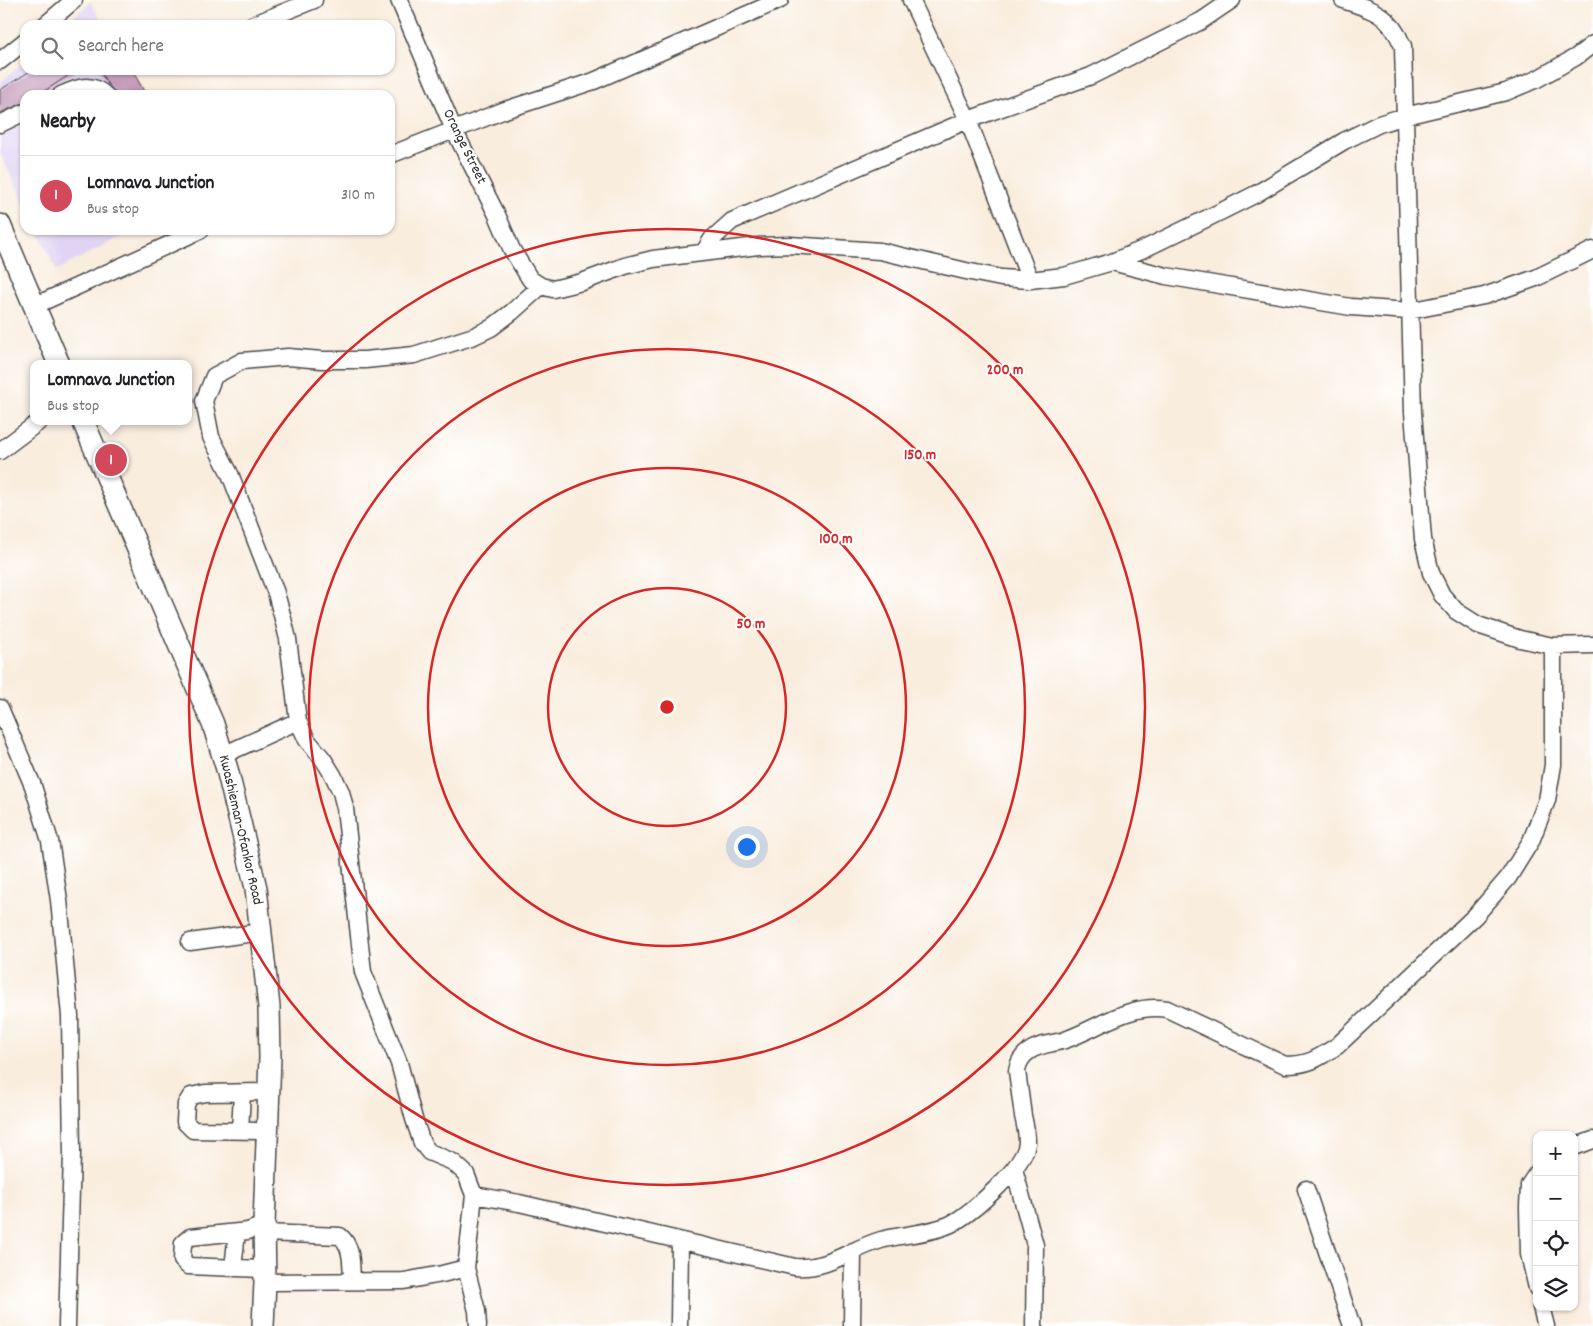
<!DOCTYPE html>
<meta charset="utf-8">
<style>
:root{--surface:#fff;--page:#f6f6f6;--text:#202124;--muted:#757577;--line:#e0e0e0;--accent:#d1495b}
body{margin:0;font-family:Dekko,sans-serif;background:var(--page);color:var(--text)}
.controls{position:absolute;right:15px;bottom:15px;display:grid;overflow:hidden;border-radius:10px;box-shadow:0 1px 4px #0004}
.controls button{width:45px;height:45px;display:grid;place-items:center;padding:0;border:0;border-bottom:1px solid var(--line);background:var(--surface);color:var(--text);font:25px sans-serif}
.you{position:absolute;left:746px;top:846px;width:18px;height:18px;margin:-12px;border:4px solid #fff;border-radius:50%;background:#1a73e8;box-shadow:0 0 0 8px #1a73e833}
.badge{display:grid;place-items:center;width:32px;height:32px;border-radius:50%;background:var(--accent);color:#fff;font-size:16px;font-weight:700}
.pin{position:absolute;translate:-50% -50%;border:2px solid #fff;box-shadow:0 1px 5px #0006}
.popup{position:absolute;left:30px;top:360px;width:162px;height:65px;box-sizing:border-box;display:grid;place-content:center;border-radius:10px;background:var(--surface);filter:drop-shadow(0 1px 4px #0005);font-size:16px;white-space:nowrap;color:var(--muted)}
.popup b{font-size:19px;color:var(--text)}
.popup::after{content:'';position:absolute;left:50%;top:100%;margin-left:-10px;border:10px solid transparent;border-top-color:var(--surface)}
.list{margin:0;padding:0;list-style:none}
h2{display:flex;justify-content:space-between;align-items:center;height:65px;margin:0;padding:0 20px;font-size:21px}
h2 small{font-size:16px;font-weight:400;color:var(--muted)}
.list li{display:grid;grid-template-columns:32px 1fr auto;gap:15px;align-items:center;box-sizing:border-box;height:80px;padding:0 20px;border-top:1px solid var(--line)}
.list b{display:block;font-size:19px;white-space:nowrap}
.list p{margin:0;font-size:16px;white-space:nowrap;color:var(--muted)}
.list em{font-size:16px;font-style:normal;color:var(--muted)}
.icon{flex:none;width:28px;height:28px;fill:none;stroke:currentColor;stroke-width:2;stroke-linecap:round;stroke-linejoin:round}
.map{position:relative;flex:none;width:1593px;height:1326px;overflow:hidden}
.search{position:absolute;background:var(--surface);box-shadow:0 1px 4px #0004;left:20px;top:20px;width:375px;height:55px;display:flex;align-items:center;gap:12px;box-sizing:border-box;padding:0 18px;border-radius:15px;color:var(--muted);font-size:19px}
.panel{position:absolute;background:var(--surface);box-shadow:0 1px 4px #0004;left:20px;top:90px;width:375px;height:145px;border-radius:15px}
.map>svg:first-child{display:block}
</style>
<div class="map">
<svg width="1593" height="1326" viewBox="0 0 1593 1326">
<rect width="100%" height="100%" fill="#fff"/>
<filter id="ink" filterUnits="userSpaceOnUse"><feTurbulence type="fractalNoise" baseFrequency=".02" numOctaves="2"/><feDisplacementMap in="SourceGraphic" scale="10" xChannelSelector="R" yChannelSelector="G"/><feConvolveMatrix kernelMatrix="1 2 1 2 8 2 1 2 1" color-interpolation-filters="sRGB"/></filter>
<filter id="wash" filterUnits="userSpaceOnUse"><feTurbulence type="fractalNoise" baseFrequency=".0096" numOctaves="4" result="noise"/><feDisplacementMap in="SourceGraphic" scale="20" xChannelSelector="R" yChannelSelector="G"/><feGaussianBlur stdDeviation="1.12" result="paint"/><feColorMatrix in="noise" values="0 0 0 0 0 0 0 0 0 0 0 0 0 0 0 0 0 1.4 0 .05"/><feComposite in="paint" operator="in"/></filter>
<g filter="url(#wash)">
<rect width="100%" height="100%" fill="#f9edde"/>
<!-- built -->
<path fill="#e0d4f4" d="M90,2L104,25H65Z
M25,61V70H131L146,95H25V205L0,153V83Z
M37,230H134L57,270Z"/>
<g id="blocks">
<!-- building -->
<path fill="#c298b8" d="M32,70H77L38,95H25V102L0,113V90Z
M99,70H132L146,95H115L114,91L107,83Z"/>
</g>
</g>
<g filter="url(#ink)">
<use href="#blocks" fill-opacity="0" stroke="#4a4846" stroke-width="1"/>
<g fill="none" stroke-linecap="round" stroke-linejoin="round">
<defs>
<path id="minor" d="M399,0L454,130L497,215L512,250L530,279L541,286L553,289L582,282L625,266L653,259L758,246L790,245L880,251L966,271L1001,278L1030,280L1064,276L1112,262L1146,248L1218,213L1256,194L1344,141L1379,124L1405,116L1506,92L1537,79L1576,57L1593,44
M911,0L968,120L1030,280
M1343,0C1374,10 1389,14 1403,46L1413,412L1423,539L1431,573L1442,595L1456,611L1478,625L1520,639L1553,646L1593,645
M45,25L74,0
M252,25L314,0
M0,61L25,41
M61,95C76,88 91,81 105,95
M0,124L25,112
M390,155L505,110L594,81L780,0
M704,252L712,239L732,221L968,120L1091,76L1201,21L1232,0
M1112,262L1166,276L1351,307L1409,311L1484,296L1536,278L1593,250
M34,306L201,230
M0,451L40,421
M0,708L33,786L50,841L59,900L70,1016L72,1154L67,1326
M223,755L298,721
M190,942L261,932
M240,1131L242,1093
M267,1131L193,1130L185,1122L186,1104L191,1096L205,1093L269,1092
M1574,1147L1593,1140
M1014,1169L1035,1245L1034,1326
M1537,1173L1529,1185L1528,1207L1529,1254L1537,1288
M1306,1189L1352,1326
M474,1195L519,1203L795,1267C828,1270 850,1249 881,1240C903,1234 929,1234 951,1224C972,1213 1025,1167 1027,1143C1027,1134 1025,1124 1023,1116C1021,1101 1019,1086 1017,1071C1018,1063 1021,1057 1028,1052C1038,1044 1053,1044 1065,1040C1099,1028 1129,1003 1167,1009L1285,1065C1309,1065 1317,1059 1337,1046L1475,916L1508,878L1531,841L1547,800L1553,765V646
M264,1225L248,1231L190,1237L183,1243L182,1260L188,1266L265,1269
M265,1233L340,1236C353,1247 351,1265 352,1281
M233,1268L237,1232
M265,1282L404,1281L442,1274L466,1268
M1541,1307L1546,1326
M478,1326L477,1311L466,1268L474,1195L466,1174L453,1162L429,1152L422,1143L414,1119L399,1063L363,972L345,808L341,792L333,775L323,759L307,740L298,721L288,639L282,615L276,593L230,474L211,437L204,401L214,376L242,361L288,357L322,360H365L414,355L474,336L491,328L512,312L541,286
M679,1326L680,1241
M852,1326L853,1251"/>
<path id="major" d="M0,225L59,364
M83,421L213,724L227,769L256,888L269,1007L270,1057L264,1225L265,1282L263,1326"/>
</defs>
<!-- minor casing -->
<use href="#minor" stroke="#4a4846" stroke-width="19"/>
<!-- major casing -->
<use href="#major" stroke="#4a4846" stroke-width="24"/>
<!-- minor -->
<use href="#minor" stroke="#fff" stroke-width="16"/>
<!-- major -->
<use href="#major" stroke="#fff" stroke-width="21"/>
</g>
</g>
<!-- distance rings -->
<g fill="none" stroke="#d62828" stroke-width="2.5">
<circle cx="667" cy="707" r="119"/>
<circle cx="667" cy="707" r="239"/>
<circle cx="667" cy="707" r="358"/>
<circle cx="667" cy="707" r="478"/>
</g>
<g text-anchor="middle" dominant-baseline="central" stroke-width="4" stroke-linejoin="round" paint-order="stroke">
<!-- street labels -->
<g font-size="15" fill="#2b2b2b" stroke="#fff">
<text transform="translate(464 147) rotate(64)">Orange Street</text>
<text transform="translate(240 830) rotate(77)">Kwashieman-Ofankor Road</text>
</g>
</g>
<circle cx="667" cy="707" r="8" fill="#d62828" stroke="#fff" stroke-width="2.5"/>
<g font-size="15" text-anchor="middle" font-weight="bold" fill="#d62828" stroke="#fff" stroke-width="4" stroke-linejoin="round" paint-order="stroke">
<text x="1005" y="374">200 m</text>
<text x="920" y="459">150 m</text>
<text x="836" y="543">100 m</text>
<text x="751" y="628">50 m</text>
</g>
</svg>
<div class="controls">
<button>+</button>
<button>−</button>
<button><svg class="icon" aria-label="locate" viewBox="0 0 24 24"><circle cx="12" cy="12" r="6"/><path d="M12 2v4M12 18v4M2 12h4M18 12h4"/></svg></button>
<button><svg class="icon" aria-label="layers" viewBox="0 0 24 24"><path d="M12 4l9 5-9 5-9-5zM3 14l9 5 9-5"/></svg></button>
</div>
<div class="you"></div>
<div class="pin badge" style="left:111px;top:460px">1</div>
<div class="popup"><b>Lomnava Junction</b>Bus stop</div>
<div class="search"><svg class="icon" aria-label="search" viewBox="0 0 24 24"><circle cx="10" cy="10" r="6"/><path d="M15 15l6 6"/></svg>Search here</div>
<section class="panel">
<h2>Nearby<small></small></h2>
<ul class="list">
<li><span class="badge">1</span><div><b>Lomnava Junction</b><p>Bus stop</p></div><em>310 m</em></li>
</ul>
</section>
</div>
